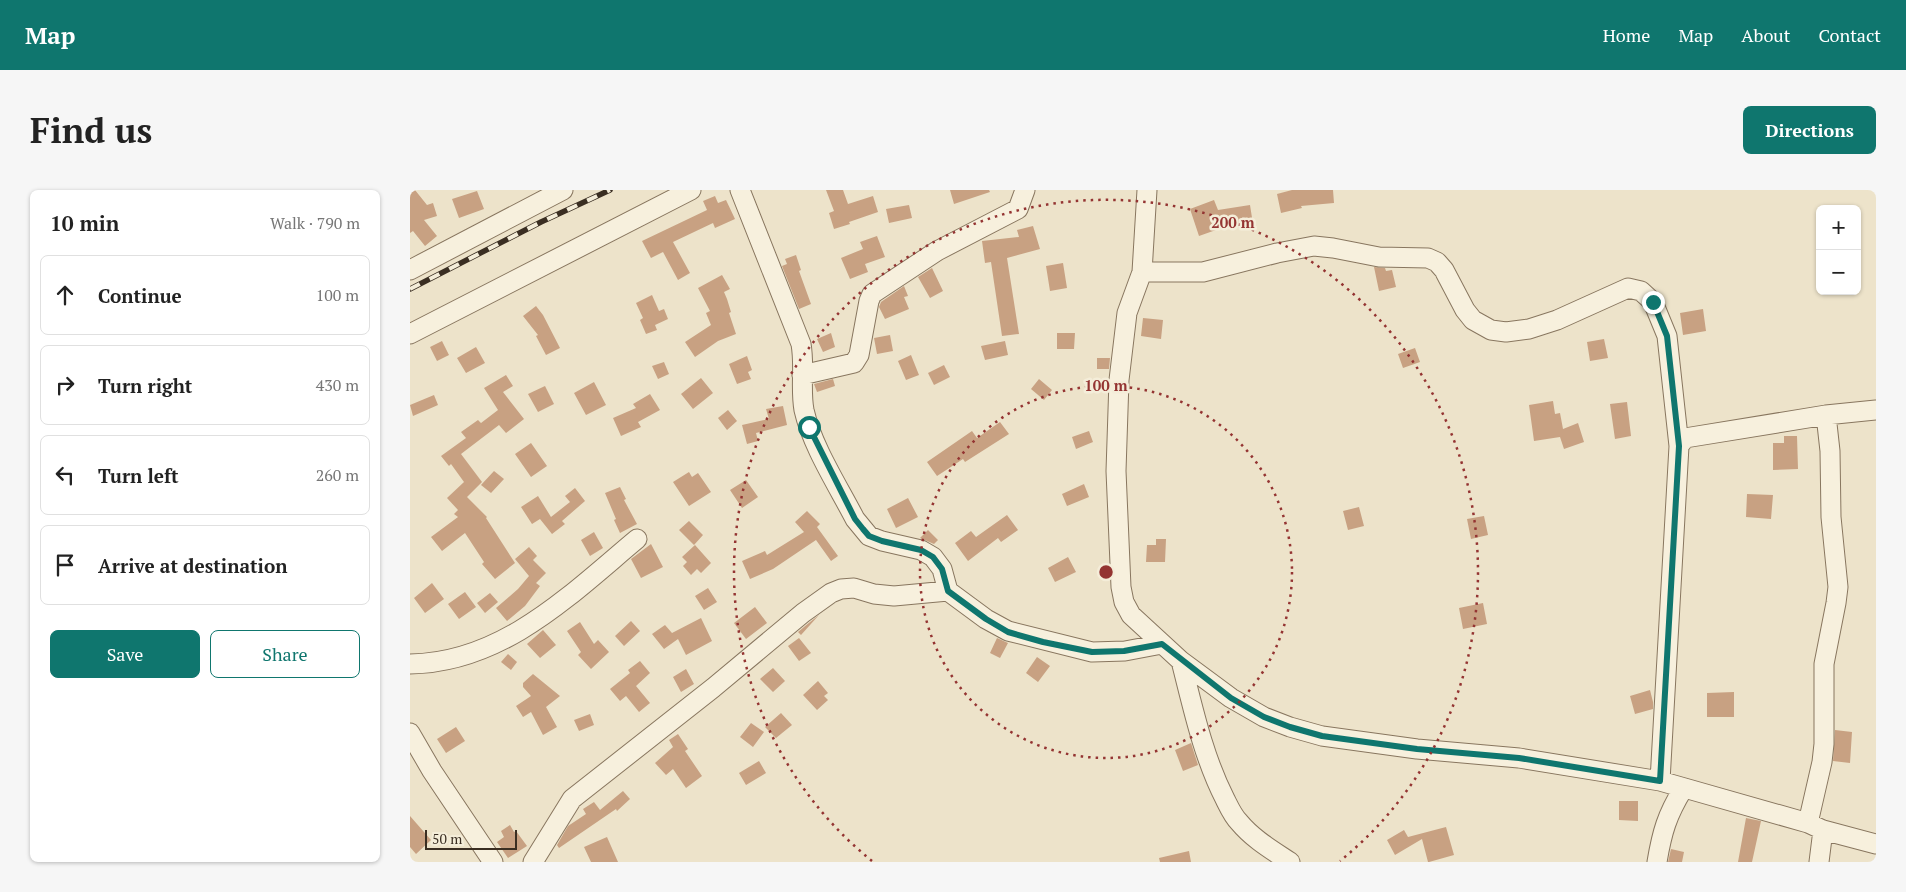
<!DOCTYPE html>
<meta charset="utf-8">
<style>
:root{--surface:#fff;--page:#f6f6f6;--text:#222;--muted:#767676;--line:#e0e0e0;--accent:#0f766e}
body{margin:0;font-family:"PT Serif",serif;background:var(--page);color:var(--text)}
.controls{position:absolute;right:15px;top:15px;display:grid;overflow:hidden;border-radius:8px;box-shadow:0 1px 4px #0004}
.controls button{width:45px;height:45px;display:grid;place-items:center;padding:0;border:0;border-bottom:1px solid var(--line);background:var(--surface);color:var(--text);font:25px sans-serif}
.scale{position:absolute;left:15px;bottom:12px;width:92px;box-sizing:border-box;padding-left:5px;border:2px solid #3a2e22;border-top:0;font-size:14px;line-height:18px;white-space:nowrap;color:#3a2e22;-webkit-text-stroke:4px #f4edd9;paint-order:stroke}
.stop{position:absolute;width:15px;height:15px;margin:-11px;border:4px solid #0f766e;border-radius:50%;background:#fff}
.stop.end{background:#0f766e;border-color:#fff;box-shadow:0 1px 5px #0008}
.list{margin:0;padding:0;list-style:none}
h2{display:flex;justify-content:space-between;align-items:center;height:65px;margin:0;padding:0 20px;font-size:21px}
h2 small{font-size:16px;font-weight:400;color:var(--muted)}
.list li{display:grid;grid-template-columns:32px 1fr auto;gap:15px;align-items:center;box-sizing:border-box;height:80px;margin:0 10px 10px;padding:0 10px;border:1px solid var(--line);border-radius:8px}
.list b{display:block;font-size:19px;white-space:nowrap}
.list em{font-size:16px;font-style:normal;color:var(--muted)}
.actions{display:flex;gap:10px;padding:15px 20px}
.actions a{flex:1;padding:11px 0;border:1px solid var(--accent);border-radius:8px;text-align:center;font-size:18px;color:var(--accent)}
.actions .main{background:var(--accent);color:#fff}
.icon{flex:none;width:28px;height:28px;fill:none;stroke:currentColor;stroke-width:2;stroke-linecap:round;stroke-linejoin:round}
.map{position:relative;flex:none;width:1466px;height:672px;overflow:hidden;border-radius:8px}
header{display:flex;align-items:center;gap:30px;box-sizing:border-box;height:70px;padding:0 25px;background:var(--accent);color:#fff}
header strong{font-size:24px}
nav{display:flex;gap:28px;margin-inline-start:auto;font-size:18px}
.intro{display:flex;align-items:center;justify-content:space-between;box-sizing:border-box;height:120px;padding:0 30px}
h1{margin:0;font-size:35px}
.button{padding:12px 22px;border-radius:8px;background:var(--accent);color:#fff;font-size:18px;font-weight:700}
main{display:flex;gap:30px;padding:0 30px}
aside{flex:1;background:var(--surface);border-radius:8px;box-shadow:0 1px 4px #0004}
.map>svg:first-child{display:block}
</style>
<header>
<strong>Map</strong>
<nav><a>Home</a><a>Map</a><a>About</a><a>Contact</a></nav>
</header>
<div class="intro"><h1>Find us</h1><a class="button">Directions</a></div>
<main>
<aside>
<h2>10 min<small>Walk · 790 m</small></h2>
<ul class="list">
<li><svg class="icon" aria-label="ahead" viewBox="0 0 24 24"><path d="M12 20V5M6 11l6-6 6 6"/></svg><div><b>Continue</b></div><em>100 m</em></li>
<li><svg class="icon" aria-label="right" viewBox="0 0 24 24"><path d="M7 20v-9h11M14 6l5 5-5 5"/></svg><div><b>Turn right</b></div><em>430 m</em></li>
<li><svg class="icon" aria-label="left" viewBox="0 0 24 24"><path d="M17 20v-9H6M10 6l-5 5 5 5"/></svg><div><b>Turn left</b></div><em>260 m</em></li>
<li><svg class="icon" aria-label="arrive" viewBox="0 0 24 24"><path d="M6 21V4h12l-3 4 3 4H6"/></svg><div><b>Arrive at destination</b></div></li>
</ul>
<div class="actions"><a class="main">Save</a><a>Share</a></div>
</aside>
<div class="map">
<svg width="1466" height="672" viewBox="0 0 1466 672">
<rect width="100%" height="100%" fill="#ede3ca"/>
<!-- building -->
<path fill="#c8a182" d="M0,0H5L17,15L23,13L27,26L14,30L27,46L15,56L3,41L0,43Z
M416,0H433L438,14L463,6L468,22L439,32L440,34L424,39L419,23L424,21Z
M540,0H579L580,2L544,14Z
M882,0H923L924,13L891,16L892,18L871,23L867,4Z
M67,1L74,19L49,28L42,9Z
M305,6L308,13L316,10L325,29L305,38L303,33L263,52L280,83L268,90L253,62L241,68L232,51L297,20L293,11Z
M804,10L808,20L840,15L843,34L820,37V35L789,46L780,19Z
M499,15L502,28L479,33L476,19Z
M623,36L630,59L597,68L609,144L592,146L581,72L575,73L572,51L609,47L607,40Z
M467,46L475,67L455,74L458,82L440,89L431,68L453,59L450,52Z
M386,65L391,80L389,81L401,114L389,119L372,76L377,74L375,69Z
M653,73L657,98L640,101L636,76Z
M964,77L975,78L976,81L982,80L986,97L969,101Z
M522,78L533,101L520,108L508,87Z
M312,85L320,99L314,102L317,109L321,122L319,123L326,144L308,151L285,167L275,152L301,135L296,123L300,121L288,98Z
M494,96L498,106L494,107L499,119L475,129L469,117L471,112Z
M242,105L249,121L254,119L258,129L245,135L247,140L236,144L230,130L233,128L226,113Z
M126,116L133,125L150,158L136,165L126,146L128,145L113,126Z
M1293,119L1296,141L1273,145L1270,123Z
M733,128L753,130L751,149L731,146Z
M421,143L425,157L413,162L407,149Z
M647,143H665L664,159H647Z
M480,145L483,161L467,164L464,148Z
M1194,149L1198,168L1180,171L1177,152Z
M32,151L39,165L27,171L20,157Z
M595,151L598,165L575,170L571,156Z
M66,157L75,173L56,183L47,168Z
M1005,158L1010,172L993,178L988,164Z
M501,165L509,185L496,190L488,171Z
M337,166L342,180L338,182L341,189L327,194L319,174Z
M687,168H700L699,179H687Z
M254,172L259,184L248,189L242,176Z
M534,175L540,187L524,195L518,183Z
M96,185L103,196L93,202L114,229L96,243L89,235L51,264L72,292L57,307L77,327L76,328L105,373L85,389L72,374L74,372L55,343L32,361L21,347L48,327L44,324L48,320L37,308L54,292L41,274L39,276L31,266L56,248L51,242L68,230L71,233L88,220L74,198Z
M291,188L303,203L283,219L271,204Z
M423,189L425,196L407,202L404,194Z
M629,189L642,200L634,210L621,199Z
M184,192L196,215L176,225L164,203Z
M135,196L144,214L128,222L118,204Z
M240,204L250,220L228,232L231,237L211,246L203,228L226,218L223,214Z
M24,205L28,215L3,226L0,215Z
M1143,211L1145,224L1150,223L1153,239L1168,233L1174,252L1154,259L1150,247L1124,251L1119,215Z
M1217,212L1221,246L1205,249L1200,214Z
M373,216L377,235L346,243L348,251L337,254L332,235L359,229L356,219Z
M318,220L327,231L317,240L308,228Z
M590,232L599,244L555,272L553,269L527,286L517,272L562,241L567,248Z
M679,241L683,252L666,259L662,247Z
M1374,246H1387L1388,279L1363,280V253H1374Z
M121,253L137,276L121,287L105,264Z
M84,281L94,289L81,303L71,295Z
M279,282L282,287L288,283L301,302L279,316L263,292Z
M336,290L348,307L332,318L320,300Z
M674,294L679,307L657,316L652,304Z
M210,297L216,309L214,310L227,334L210,343L204,330L206,329L195,303Z
M165,298L175,311L152,331L155,334L142,344L130,329L122,334L111,317L128,306L141,327L160,312L155,306Z
M1337,304L1363,305L1361,329L1336,327Z
M498,308L508,327L486,338L477,319Z
M949,317L954,336L938,340L933,321Z
M397,321L410,334L407,337L428,366L421,371L406,350L363,379L340,389L332,371L355,361L357,365L394,342L385,332Z
M597,325L608,340L591,352L588,348L558,371L545,353L561,341L566,347Z
M1074,326L1078,345L1061,349L1057,329Z
M279,331L293,345L284,355L269,340Z
M518,340L528,350L524,354L510,348Z
M184,342L193,358L180,366L171,350Z
M746,349H756L755,372H736L737,355H746Z
M241,354L253,377L231,388L221,369Z
M285,355L301,373L291,383L287,379L281,385L273,376L277,372L272,367Z
M119,357L127,366L123,370L136,383L126,393L130,396L115,416L97,431L86,418L108,399L119,386L105,369Z
M658,367L666,382L645,392L638,378Z
M22,393L34,409L15,423L4,408Z
M298,398L307,412L294,420L285,406Z
M55,402L66,417L49,429L38,414Z
M80,403L88,412L75,423L67,413Z
M1073,413L1077,434L1053,439L1049,418Z
M345,417L357,433L336,449L324,433Z
M409,425L391,445L388,442L400,432Z
M291,428L302,451L276,465L268,449L254,459L242,444L255,435L262,443Z
M221,431L230,441L214,456L205,446Z
M170,432L184,454L188,450L199,462L181,479L168,465L171,462L157,441Z
M133,440L146,455L130,468L117,454Z
M389,448L401,463L389,471L378,456Z
M587,448L598,453L590,468L580,463Z
M98,464L107,472L101,480L91,472Z
M627,467L640,476L628,492L616,483Z
M230,471L240,483L226,496L240,513L229,522L216,506L210,511L200,499L220,483L218,480Z
M363,478L375,491L363,502L350,489Z
M276,479L284,494L271,502L263,487Z
M123,484L150,506L136,517L147,537L133,545L121,522L113,527L106,516L121,506L113,497V493Z
M408,491L418,503L414,506L418,510L407,520L393,505Z
M1240,500L1243,512V519L1225,524L1220,506Z
M1324,502V527H1297V503Z
M371,523L382,535L366,548L355,537Z
M180,524L184,535L169,541L164,530Z
M341,533L354,542L343,557L330,547Z
M46,537L55,551L36,563L27,549Z
M1425,540L1442,542L1440,573L1423,571Z
M268,544L278,559L275,561L292,586L276,598L263,579L256,585L245,573L263,557L259,550Z
M781,553L788,575L773,581L765,560Z
M349,571L356,583L336,595L329,583Z
M213,601L220,609L207,621L206,619L149,658L147,655L158,636L176,624L173,619L184,612L190,620Z
M1209,611H1228V631L1209,630Z
M0,626L21,650L6,664L0,657Z
M1336,628L1351,631L1342,672H1328Z
M100,635L104,642L106,641L117,656L98,668L87,652L94,647L91,641Z
M1036,637L1044,665L1019,672H1018L1012,649L985,665L977,650L994,640L998,647Z
M197,647L208,672H181L174,657Z
M1261,659L1274,662L1272,672H1258Z
M779,661L781,672H750L749,668Z"/>
<g fill="none" stroke-linecap="round" stroke-linejoin="round">
<defs>
<path id="minor" d="M330,0L391,154C395,176 390,198 394,220C402,256 428,296 445,329L459,346L472,351L511,360L523,367L532,379L538,401L576,429L598,441L682,462L715,461L752,454
M737,0L732,82L717,123L709,190L706,281L711,397L714,412L721,425L771,471L821,508L854,527L880,537L912,546L1007,559L1109,568L1250,591L1398,633L1413,640L1466,654
M0,80L153,0
M732,82H793L867,63L904,56L923,58L969,67L1018,68L1027,72L1034,80L1055,120L1063,130L1081,140L1096,142L1119,139L1147,130L1218,98L1231,101L1243,112L1257,146L1269,256L1250,591
M0,144L281,0
M392,185L444,173L449,165L459,111L462,104L527,61L608,19L615,0
M1269,256L1275,248L1416,225L1466,220
M771,471C783,518 793,566 815,609C819,617 823,626 829,632C843,649 862,660 880,672
M0,474C93,473 161,404 227,349
M0,543L22,581L83,672
M1398,633L1412,572L1414,554V474L1426,413L1428,397L1421,327L1420,261L1416,225
M123,672L162,609L303,498L393,423L421,403L431,399L444,398L464,404L484,406L538,401
M1247,672C1252,642 1257,625 1273,599
M1409,672L1413,640"/>
</defs>
<!-- minor casing -->
<use href="#minor" stroke="#88765f" stroke-width="21"/>
<!-- minor -->
<use href="#minor" stroke="#f7f0dd" stroke-width="19"/>
<defs>
<path id="rail" d="M0,99L131,32L200,0"/>
</defs>
<!-- rail casing -->
<use href="#rail" stroke="#3a2e22" stroke-width="5.5"/>
<!-- rail -->
<use href="#rail" stroke="#f4edd9" stroke-width="4" stroke-dasharray="11" stroke-linecap="butt"/>
</g>
<g fill="none" stroke-linecap="round" stroke-linejoin="round">
<!-- route -->
<path stroke="#0f766e" stroke-width="6" d="M399,237L445,329L453,339L459,346L472,351L511,360L523,367L532,379L538,401L576,429L598,442L633,452L682,462L714,461L752,454L821,508L854,527L880,537L912,546L1007,559L1109,568L1250,591L1269,256L1257,146L1243,112"/>
</g>
<!-- distance rings -->
<g fill="none" stroke="#943432" stroke-width="2.5" stroke-dasharray="2.5 5">
<circle cx="696" cy="382" r="186"/>
<path d="M462 671A372 372 0 1 1 930 671"/>
</g>
<circle cx="696" cy="382" r="8" fill="#943432" stroke="#f4edd9" stroke-width="2.5"/>
<g font-size="15" text-anchor="middle" font-weight="bold" fill="#943432" stroke="#f4edd9" stroke-width="5" stroke-linejoin="round" paint-order="stroke">
<text x="823" y="38">200 m</text>
<text x="696" y="201">100 m</text>
</g>
</svg>
<div class="controls">
<button>+</button>
<button>−</button>
</div>
<div class="scale">50 m</div>
<div class="stop" style="left:399px;top:237px"></div>
<div class="stop end" style="left:1243px;top:112px"></div>
</div>
</main>
